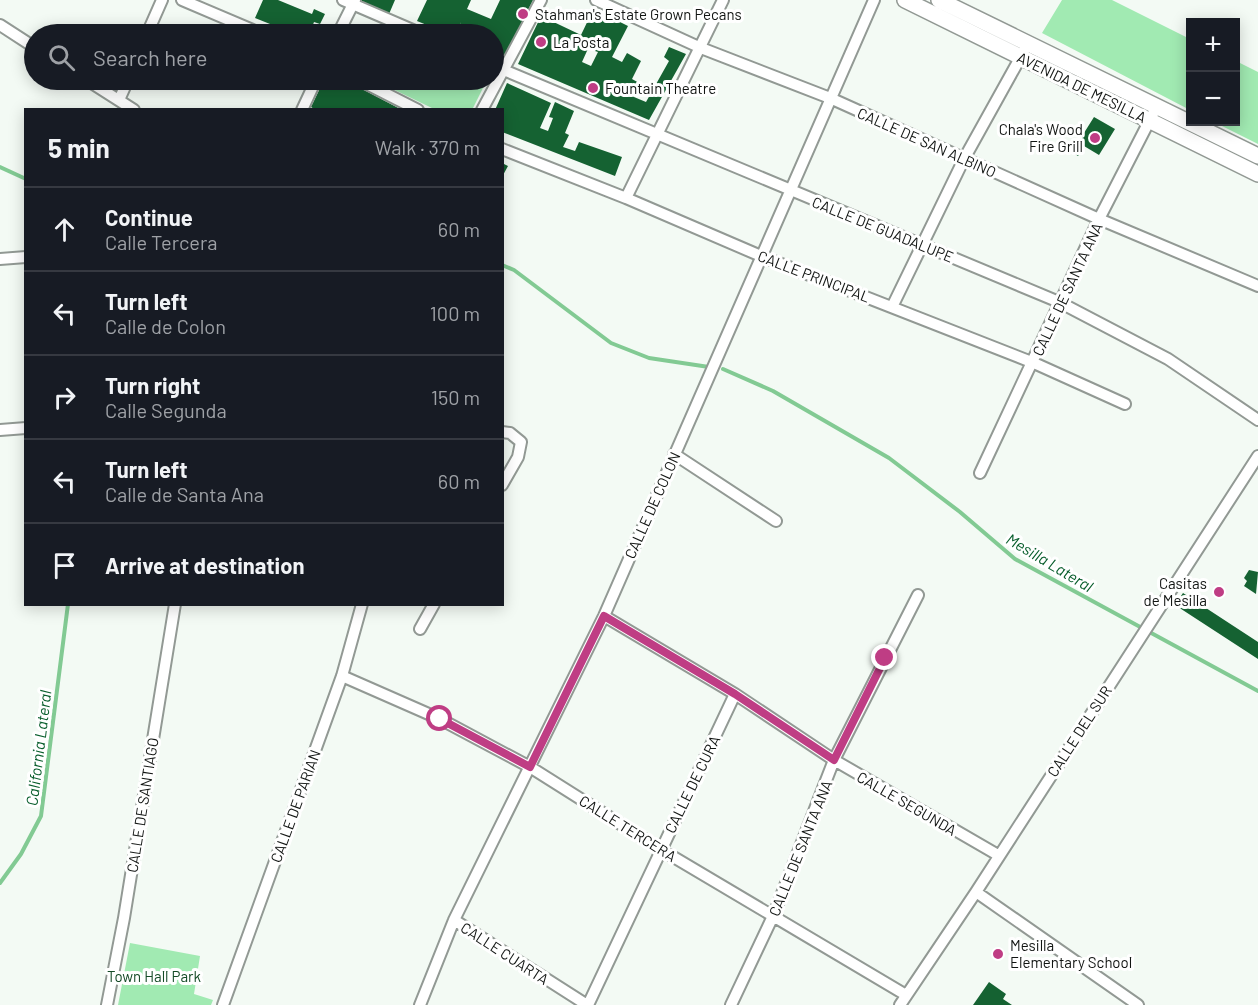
<!DOCTYPE html>
<meta charset="utf-8">
<style>
:root{--surface:#171b24;--page:#242831;--text:#f1f3f6;--muted:#9ea1a6;--line:#363941}
body{margin:0;font-family:Barlow,sans-serif;background:var(--page);color:var(--text)}
.controls{position:absolute;right:18px;top:18px;display:grid;overflow:hidden;border-radius:0px;box-shadow:0 3px 15px #0003}
.controls button{width:54px;height:54px;display:grid;place-items:center;padding:0;border:0;border-bottom:2px solid var(--line);background:var(--surface);color:var(--text);font:30px sans-serif}
.stop{position:absolute;width:18px;height:18px;margin:-14px;border:4px solid #bf3d84;border-radius:50%;background:#fff}
.stop.end{background:#bf3d84;border-color:#fff;box-shadow:0 2px 6px #0008}
.list{margin:0;padding:0;list-style:none}
h2{display:flex;justify-content:space-between;align-items:center;height:78px;margin:0;padding:0 24px;font-size:26px}
h2 small{font-size:20px;font-weight:400;color:var(--muted)}
.list li{display:grid;grid-template-columns:39px 1fr auto;gap:18px;align-items:center;box-sizing:border-box;height:84px;padding:0 24px;border-top:2px solid var(--line)}
.list b{display:block;font-size:22px;white-space:nowrap}
.list p{margin:0;font-size:20px;white-space:nowrap;color:var(--muted)}
.list em{font-size:20px;font-style:normal;color:var(--muted)}
.icon{flex:none;width:33px;height:33px;fill:none;stroke:currentColor;stroke-width:2;stroke-linecap:round;stroke-linejoin:round}
.map{position:relative;flex:none;width:1258px;height:1005px;overflow:hidden}
.search{position:absolute;background:var(--surface);box-shadow:0 3px 15px #0003;left:24px;top:24px;width:480px;height:66px;display:flex;align-items:center;gap:15px;box-sizing:border-box;padding:0 21px;border-radius:33px;color:var(--muted);font-size:22px}
.panel{position:absolute;background:var(--surface);box-shadow:0 3px 15px #0003;left:24px;top:108px;width:480px;height:498px;border-radius:0px}
.map>svg:first-child{display:block}
</style>
<div class="map">
<svg width="1258" height="1005" viewBox="0 0 1258 1005">
<rect width="100%" height="100%" fill="#f3faf4"/>
<!-- green -->
<path fill="#a1eab2" d="M1062,0H1112L1190,39V110L1042,33Z
M1236,61L1258,72V144L1214,122H1236Z
M374,80H487L472,110L434,109Z
M130,943L200,956L194,994L213,1000L211,1005H118Z"/>
<g fill="none" stroke-linecap="round" stroke-linejoin="round">
<!-- stream -->
<path stroke="#82ca93" stroke-width="4" d="M0,167L26,179
M502,265L514,270L611,343L649,358L709,367
M723,369L773,391L889,458L960,512L1015,559L1258,691
M0,883L21,854L41,816L68,604"/>
</g>
<!-- building -->
<path fill="#156232" fill-rule="evenodd" d="M263,0H278L312,14L314,9L325,14L320,24L314,22L311,30L316,34H295L255,18Z
M358,0H395L389,14Z
M427,0H471L467,9L491,19L500,0H533L506,54L500,56L494,53V34H456L461,22L455,34H449L417,21Z
M592,12L603,18L604,14L628,26L612,57L622,62L627,53L641,61L632,79L641,84L634,97L646,102L669,61L664,57L669,47L686,54L649,120L518,64L541,16L581,35ZM591,42L597,45L595,51L598,52L591,66L582,62Z
M324,80H345L402,110H316L311,107Z
M507,83L551,103L540,128L548,131L553,118L549,117L555,102L574,111L565,133L569,135L563,147L575,151L579,142L622,157L615,176L502,132V110H495Z
M1094,117L1115,129L1099,155L1084,146L1078,156L1072,152Z
M502,163L508,166L502,177Z
M1249,570L1258,572L1256,594L1244,586L1247,581L1244,578Z
M1183,593L1258,642V659L1175,605Z
M989,982L1006,994L1003,999L1012,1005H973Z"/>
<g fill="none" stroke-linecap="round" stroke-linejoin="round">
<defs>
<path id="minor" d="M182,0L262,34
M343,0L422,34
M596,0L701,48L830,98L1099,219L1258,286
M0,25L34,47
M147,34L162,0
M338,34L355,0
M494,66L1059,302L1168,359L1258,420
M87,80L134,110
M359,80L418,110
M119,100L128,80
M302,110L316,80
M482,110L541,0
M502,149L626,198L761,256L1034,363L1125,404
M626,198L723,0
M0,259L26,257
M892,307L964,159L1024,51
M0,430L26,428
M502,432L510,433L521,442L518,457L502,485
M674,454L776,521
M980,473L1099,219L1157,106
M604,616L735,694L834,760L998,855
M420,629L434,604
M342,676L440,719L530,767L660,849L906,995
M976,892L1138,1005
M454,920L587,1005
M107,1005L124,918L175,604
M223,1005L342,676L362,604
M420,1005L454,920L604,616L874,0
M588,1005L735,694
M731,1005L774,914L834,760L918,595
M900,1005L976,892L1258,456"/>
<path id="secondary" d="M905,0L1258,174
M939,0L1258,156"/>
</defs>
<!-- minor casing -->
<use href="#minor" stroke="#929994" stroke-width="14"/>
<!-- secondary casing -->
<use href="#secondary" stroke="#929994" stroke-width="18"/>
<!-- minor -->
<use href="#minor" stroke="#fff" stroke-width="10"/>
<!-- secondary -->
<use href="#secondary" stroke="#fff" stroke-width="15"/>
</g>
<g fill="none" stroke-linecap="round" stroke-linejoin="round">
<!-- route -->
<path stroke="#bf3d84" stroke-width="8" d="M440,719L530,767L604,616L735,694L834,760L885,658"/>
</g>
<!-- markers -->
<g fill="#bf3d84" stroke="#fff" stroke-width="2">
<circle cx="523" cy="14" r="6"/>
<circle cx="541" cy="42" r="6"/>
<circle cx="593" cy="88" r="6"/>
<circle cx="1095" cy="138" r="6"/>
<circle cx="1219" cy="592" r="6"/>
<circle cx="998" cy="954" r="6"/>
</g>
<g text-anchor="middle" dominant-baseline="central" stroke-width="6" stroke-linejoin="round" paint-order="stroke">
<!-- poi labels -->
<g font-size="15" fill="#111412" stroke="#fff" text-anchor="start">
<text x="535" y="14">Stahman's Estate Grown Pecans</text>
<text x="553" y="42">La Posta</text>
<text x="605" y="88">Fountain Theatre</text>
<text x="1083" y="129" text-anchor="end">Chala's Wood<tspan x="1083" dy="17">Fire Grill</tspan></text>
<text x="1207" y="583" text-anchor="end">Casitas<tspan x="1207" dy="17">de Mesilla</tspan></text>
<text x="1010" y="945">Mesilla<tspan x="1010" dy="17">Elementary School</tspan></text>
</g>
<!-- street labels -->
<g font-size="15" fill="#111412" stroke="#fff">
<text transform="translate(1082 87) rotate(26)">AVENIDA DE MESILLA</text>
<text transform="translate(927 142) rotate(24)">CALLE DE SAN ALBINO</text>
<text transform="translate(883 229) rotate(22)">CALLE DE GUADALUPE</text>
<text transform="translate(814 276) rotate(21)">CALLE PRINCIPAL</text>
<text transform="translate(1067 289) rotate(-65)">CALLE DE SANTA ANA</text>
<text transform="translate(652 505) rotate(-66)">CALLE DE COLON</text>
<text transform="translate(1079 731) rotate(-57)">CALLE DEL SUR</text>
<text transform="translate(692 784) rotate(-64)">CALLE DE CURA</text>
<text transform="translate(907 803) rotate(30)">CALLE SEGUNDA</text>
<text transform="translate(142 805) rotate(-81)">CALLE DE SANTIAGO</text>
<text transform="translate(295 806) rotate(-70)">CALLE DE PARIAN</text>
<text transform="translate(628 828) rotate(32)">CALLE TERCERA</text>
<text transform="translate(800 848) rotate(-68)">CALLE DE SANTA ANA</text>
<text transform="translate(505 953) rotate(33)">CALLE CUARTA</text>
</g>
<!-- park labels -->
<g font-size="15" fill="#144a26" stroke="#fff">
<text x="154" y="976">Town Hall Park</text>
</g>
<!-- water labels -->
<g font-size="16" font-style="italic" fill="#085e2c" stroke="#fff">
<text transform="translate(1050 562) rotate(31)">Mesilla Lateral</text>
<text transform="translate(38 748) rotate(-83)">California Lateral</text>
</g>
</g>
</svg>
<div class="controls">
<button>+</button>
<button>−</button>
</div>
<div class="stop" style="left:440px;top:719px"></div>
<div class="stop end" style="left:885px;top:658px"></div>
<div class="search"><svg class="icon" aria-label="search" viewBox="0 0 24 24"><circle cx="10" cy="10" r="6"/><path d="M15 15l6 6"/></svg>Search here</div>
<section class="panel">
<h2>5 min<small>Walk · 370 m</small></h2>
<ul class="list">
<li><svg class="icon" aria-label="ahead" viewBox="0 0 24 24"><path d="M12 20V5M6 11l6-6 6 6"/></svg><div><b>Continue</b><p>Calle Tercera</p></div><em>60 m</em></li>
<li><svg class="icon" aria-label="left" viewBox="0 0 24 24"><path d="M17 20v-9H6M10 6l-5 5 5 5"/></svg><div><b>Turn left</b><p>Calle de Colon</p></div><em>100 m</em></li>
<li><svg class="icon" aria-label="right" viewBox="0 0 24 24"><path d="M7 20v-9h11M14 6l5 5-5 5"/></svg><div><b>Turn right</b><p>Calle Segunda</p></div><em>150 m</em></li>
<li><svg class="icon" aria-label="left" viewBox="0 0 24 24"><path d="M17 20v-9H6M10 6l-5 5 5 5"/></svg><div><b>Turn left</b><p>Calle de Santa Ana</p></div><em>60 m</em></li>
<li><svg class="icon" aria-label="arrive" viewBox="0 0 24 24"><path d="M6 21V4h12l-3 4 3 4H6"/></svg><div><b>Arrive at destination</b></div></li>
</ul>
</section>
</div>
